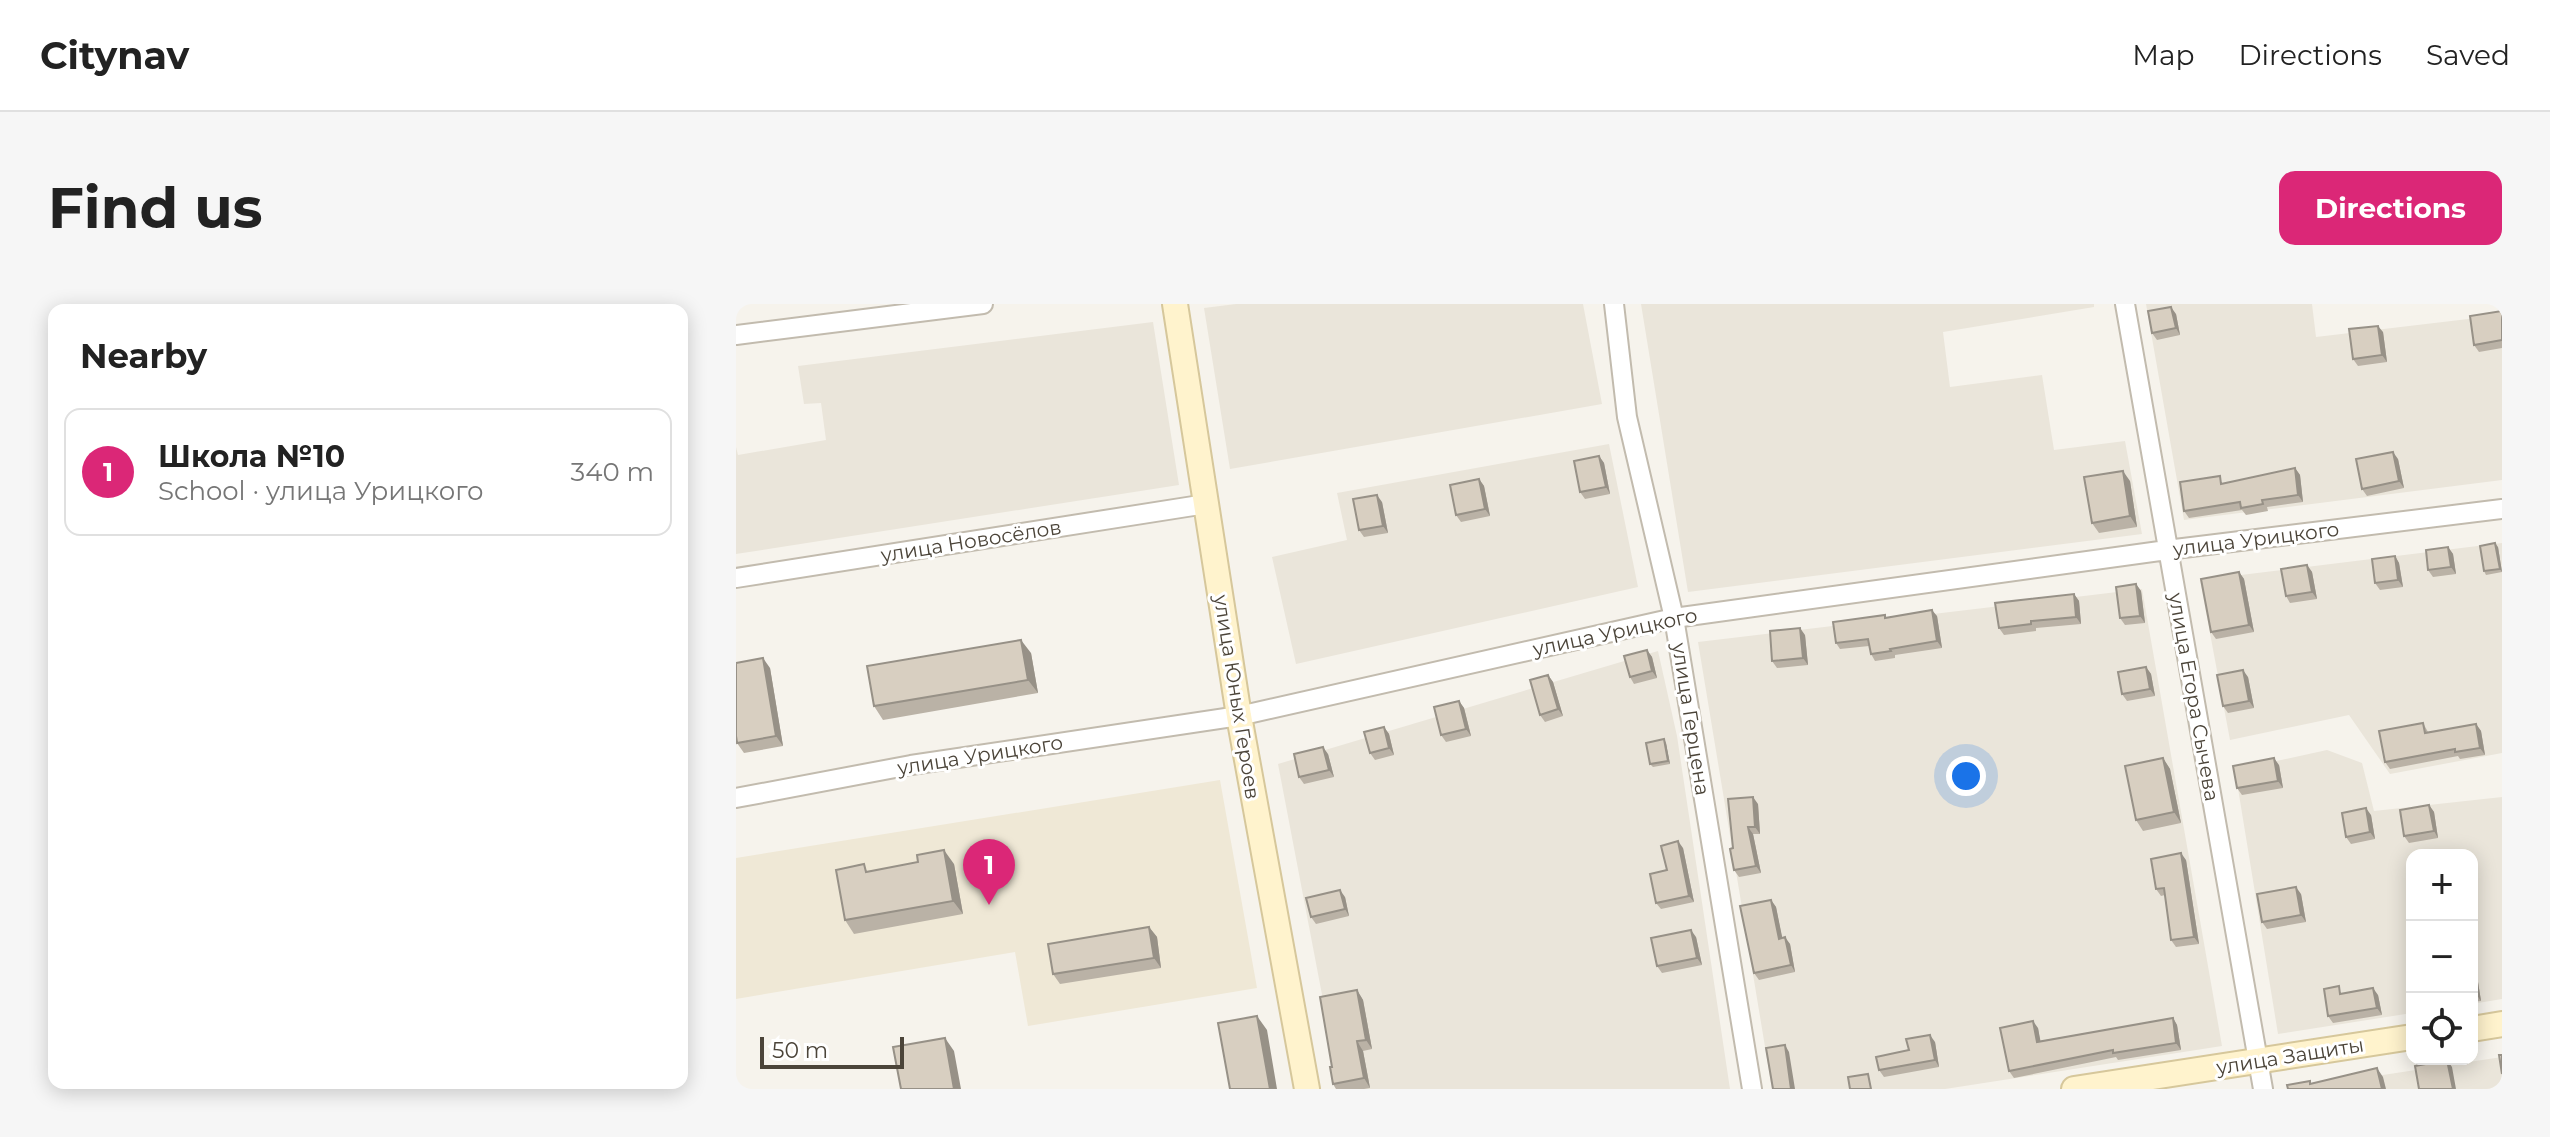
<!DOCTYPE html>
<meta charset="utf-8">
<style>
:root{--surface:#fff;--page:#f6f6f6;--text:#222;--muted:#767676;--line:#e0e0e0;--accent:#db2777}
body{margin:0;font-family:Montserrat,sans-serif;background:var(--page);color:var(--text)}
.controls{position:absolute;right:24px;bottom:24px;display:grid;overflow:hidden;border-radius:16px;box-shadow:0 4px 20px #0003}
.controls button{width:72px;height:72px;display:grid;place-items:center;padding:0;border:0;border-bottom:2px solid var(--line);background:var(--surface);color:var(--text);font:40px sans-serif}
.scale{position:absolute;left:24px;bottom:20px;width:144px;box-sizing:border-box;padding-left:8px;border:4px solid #4b4439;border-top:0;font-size:22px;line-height:28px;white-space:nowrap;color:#4b4439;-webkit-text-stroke:6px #fff;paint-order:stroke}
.you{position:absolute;left:1230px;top:472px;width:28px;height:28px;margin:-20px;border:6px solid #fff;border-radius:50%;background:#1a73e8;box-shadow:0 0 0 12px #1a73e833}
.badge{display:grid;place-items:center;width:52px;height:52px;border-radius:50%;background:var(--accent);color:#fff;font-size:26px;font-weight:700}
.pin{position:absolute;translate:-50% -66px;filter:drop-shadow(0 2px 4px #0008)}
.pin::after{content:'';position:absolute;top:42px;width:28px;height:24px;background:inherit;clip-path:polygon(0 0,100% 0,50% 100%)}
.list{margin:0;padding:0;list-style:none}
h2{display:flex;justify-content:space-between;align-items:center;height:104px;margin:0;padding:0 32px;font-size:34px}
h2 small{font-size:26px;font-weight:400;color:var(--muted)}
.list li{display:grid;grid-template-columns:52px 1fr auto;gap:24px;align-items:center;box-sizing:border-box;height:128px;margin:0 16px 16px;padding:0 16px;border:2px solid var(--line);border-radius:16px}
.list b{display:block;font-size:30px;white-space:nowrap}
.list p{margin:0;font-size:26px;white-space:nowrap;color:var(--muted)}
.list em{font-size:26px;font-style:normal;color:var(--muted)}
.icon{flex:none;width:44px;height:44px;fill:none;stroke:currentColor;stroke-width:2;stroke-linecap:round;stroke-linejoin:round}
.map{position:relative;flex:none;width:1766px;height:785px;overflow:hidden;border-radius:16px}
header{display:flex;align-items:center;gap:48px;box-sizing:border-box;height:112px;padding:0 40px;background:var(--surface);border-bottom:2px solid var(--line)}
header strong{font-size:38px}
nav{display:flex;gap:44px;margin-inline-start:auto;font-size:28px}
.intro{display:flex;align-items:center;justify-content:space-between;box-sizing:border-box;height:192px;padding:0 48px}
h1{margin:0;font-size:56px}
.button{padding:20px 36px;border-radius:16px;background:var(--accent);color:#fff;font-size:28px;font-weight:700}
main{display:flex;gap:48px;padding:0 48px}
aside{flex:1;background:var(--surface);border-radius:16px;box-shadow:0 4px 20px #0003}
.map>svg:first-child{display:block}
</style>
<header>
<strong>Citynav</strong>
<nav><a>Map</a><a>Directions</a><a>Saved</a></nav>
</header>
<div class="intro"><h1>Find us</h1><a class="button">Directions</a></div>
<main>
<aside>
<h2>Nearby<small></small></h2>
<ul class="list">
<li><span class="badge">1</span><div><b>Школа №10</b><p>School · улица Урицкого</p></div><em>340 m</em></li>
</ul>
</aside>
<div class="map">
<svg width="1766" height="785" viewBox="0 0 1766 785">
<rect width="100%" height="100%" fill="#f6f3ec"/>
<!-- residential -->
<path fill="#eae5da" d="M500,0H847L866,100L494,165L468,4Z
M905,0H1358V3L1207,28L1214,83L1306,71L1318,146L1389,137L1406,230L952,288Z
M1410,0H1576L1580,33L1766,11V176L1448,216Z
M417,18L443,181L0,250V143L2,151L90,136L85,99L68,100L62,62Z
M873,140L902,283L560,360L536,253L611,236L601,189Z
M1766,239V449L1654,470L1613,411L1494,436L1464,276Z
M1406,285L1486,742L1209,785H1036L962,338Z
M922,347L941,432L994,785H604L542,460Z
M1591,446L1626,459L1638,507L1766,493V695L1736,700V551H1676V709L1542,730L1499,466Z
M1766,753V785H1554Z"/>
<!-- education -->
<path fill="#efe8d6" d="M484,476L521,684L292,722L279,648L0,695V554Z"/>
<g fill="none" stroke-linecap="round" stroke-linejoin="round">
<defs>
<path id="street" d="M878,0L891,113L938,314L1016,785
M1389,0L1527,785
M0,31L247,0
M0,274L470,200
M0,494L175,461L503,412L938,314L1431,246L1766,205"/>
<path id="secondary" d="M439,0L503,412L571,785
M1736,725L1766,720
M1338,785L1676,733"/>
</defs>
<!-- street casing -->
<use href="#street" stroke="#c2bbae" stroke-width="22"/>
<!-- secondary casing -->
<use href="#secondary" stroke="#d6c79b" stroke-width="28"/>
<!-- street -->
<use href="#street" stroke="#fff" stroke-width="18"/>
<!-- secondary -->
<use href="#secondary" stroke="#fff3cd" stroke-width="24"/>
</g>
<!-- wall -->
<path fill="#bab2a6" d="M1766,7V44L1743,48L1738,41Z
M1440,10L1444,31L1421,36L1416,29Z
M1647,28L1651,58L1622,62L1617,55Z
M863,152L868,159L874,190L849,195L844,188Z
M1662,155L1668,184L1631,192L1626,185Z
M1559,164L1564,171L1567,198L1531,203L1532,207L1510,211L1506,206L1453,214L1448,207L1489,179Z
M743,175L748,182L754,212L725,218L720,211Z
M1394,177L1401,223L1363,229L1356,219Z
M646,198L652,229L628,233L623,226Z
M1712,243L1717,250L1720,270L1697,273L1692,266Z
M1762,243L1766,268L1750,271L1748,267Z
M1659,252L1663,259L1667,283L1644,286L1639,279Z
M1571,261L1576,268L1581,295L1554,299L1550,292Z
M1503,268L1508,275L1518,328L1480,335L1475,328Z
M1400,280L1405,287L1409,319L1389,321L1384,314Z
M1338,290L1343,297L1345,320L1300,324V327L1268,331L1263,324Z
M1149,311L1151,314L1201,312L1206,344L1159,351V354L1139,357L1135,350L1133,342L1104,345L1100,339Z
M1069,331L1072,361L1041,364L1036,357Z
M911,346L916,353L921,374L898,380L894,373Z
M295,349L302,389L147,416L138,402Z
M1410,363L1415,370L1419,392L1391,397L1386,390Z
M34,364L47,442L8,449L1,439Z
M812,371L817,378L827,412L809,418L804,411Z
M1512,373L1518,404L1492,409L1487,402Z
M723,397L728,404L735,432L710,438L705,431Z
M1687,419L1692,428L1740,420L1745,427L1749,451L1724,455L1722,452L1654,465L1649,458Z
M648,423L653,430L658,451L639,456L634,449Z
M930,439L934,460L917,463L914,460Z
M592,450L598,473L568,480L563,473Z
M1427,454L1434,465L1445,519L1407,527L1400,516Z
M1543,461L1547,484L1506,491L1501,484Z
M1022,500L1024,530H1017L1025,569L1003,573L998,566L997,544Z
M1693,501L1698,508L1702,534L1673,539L1668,532Z
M1635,511L1639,535L1615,540L1610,533Z
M947,544L958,598L925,605L920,599L931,566Z
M1450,556L1463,640L1440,643L1435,636L1429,591L1425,592L1420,585Z
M218,560L227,610L118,630L109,616L133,567Z
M1565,590L1570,618L1531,625L1526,618Z
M609,593L613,612L580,620L575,613Z
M1035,596L1040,603L1046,634L1054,640L1059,668L1023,676L1018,669Z
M413,623L421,633L425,664L324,680L317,670Z
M960,633L966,661L926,669L921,662Z
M1736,671H1737L1742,678L1745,697L1736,698Z
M621,686L627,696L636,745L627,747L634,784L628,785H600L597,780Z
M1608,689L1642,691L1646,711L1597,719L1592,712Z
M1437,714L1441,721L1445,746L1382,756L1380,753L1278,774L1273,767L1302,724L1304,737Z
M1199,738L1203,763L1148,773L1143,766L1173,746Z"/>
<!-- shaded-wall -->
<path fill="#979187" d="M1435,3L1440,10L1444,31L1440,24Z
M1642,22L1647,28L1651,58L1646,51Z
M1657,148L1662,155L1668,184L1663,177Z
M863,152L868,159L874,190L870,183Z
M1559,164L1564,171L1567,198L1562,191Z
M1387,167L1394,177L1401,223L1394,212Z
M743,175L748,182L754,212L749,205Z
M641,191L646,198L652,229L647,222Z
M1759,239L1762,243L1766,268L1764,265Z
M1712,243L1717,250L1720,270L1715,263Z
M1659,252L1663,259L1667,283L1662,276Z
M1571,261L1576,268L1581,295L1576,288Z
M1503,268L1508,275L1518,328L1513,321Z
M1400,280L1405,287L1409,319L1404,312Z
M1338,290L1343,297L1345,320L1340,313Z
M1196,306L1201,312L1206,344L1201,337Z
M1064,324L1069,331L1072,361L1067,354Z
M285,336L295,349L302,389L292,376Z
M911,346L916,353L921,374L916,367Z
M27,354L34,364L47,442L40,432Z
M1410,363L1415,370L1419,392L1414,385Z
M1507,366L1512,373L1518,404L1513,397Z
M812,371L817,378L827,412L822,405Z
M723,397L728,404L735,432L730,425Z
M1740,420L1745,427L1749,451L1744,444Z
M648,423L653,430L658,451L653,444Z
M928,435L930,439L934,460L932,457Z
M587,443L592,450L598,473L593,466Z
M1427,454L1434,465L1445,519L1438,508Z
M1538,454L1543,461L1547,484L1542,477Z
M1017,493L1022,500L1024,530L1019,523Z
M1693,501L1698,508L1702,534L1698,527Z
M1630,504L1635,511L1639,535L1634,528Z
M1012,523L1017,530L1025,569L1020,562Z
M942,537L947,544L958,598L953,592Z
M208,546L218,560L227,610L217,597Z
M1445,549L1450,556L1463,640L1458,633Z
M1560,583L1565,590L1570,618L1565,611Z
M604,586L609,593L613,612L609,605Z
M1035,596L1040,603L1048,642L1043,635Z
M413,623L421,633L425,664L418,654Z
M955,626L960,633L966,661L961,654Z
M1049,633L1054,640L1059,668L1055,661Z
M1737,671L1742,678L1745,697L1740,690Z
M1637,684L1642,691L1646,711L1641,704Z
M621,686L627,696L636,745L630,736Z
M521,712L531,726L541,785H534Z
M1437,714L1441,721L1445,746L1440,739Z
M1297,717L1302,724L1306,745L1301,738Z
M1194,731L1199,738L1203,763L1199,756Z
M209,734L218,747L225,785H218Z
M621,737L627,747L634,784L628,774Z
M1049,741L1053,748L1059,785H1055Z
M1711,756L1716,763L1720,785H1717Z
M1641,764L1647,773L1650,785H1646Z"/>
<!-- building -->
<path fill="#d8cfc1" stroke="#979187" stroke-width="2" d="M1435,3L1440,24L1416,29L1412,7Z
M1766,7V36L1738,41L1734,12Z
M1642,22L1646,51L1617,55L1613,25Z
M1657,148L1663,177L1626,185L1620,155Z
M863,152L870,183L844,188L838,157Z
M1559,164L1562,191L1526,196L1527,200L1505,204L1504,198L1448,207L1444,178L1484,172L1485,180Z
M1387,167L1394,212L1356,219L1348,173Z
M743,175L749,205L720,211L714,181Z
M641,191L647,222L623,226L617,195Z
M1759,239L1764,265L1748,267L1744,242Z
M1712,243L1715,263L1692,266L1690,246Z
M1659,252L1662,276L1639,279L1636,255Z
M1571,261L1576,288L1550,292L1545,265Z
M1503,268L1513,321L1475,328L1465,275Z
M1400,280L1404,312L1384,314L1380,283Z
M1338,290L1340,313L1295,317V320L1263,324L1259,299Z
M1196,306L1201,337L1154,345L1155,347L1135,350L1132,335L1100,339L1097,318L1149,311V314Z
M1064,324L1067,354L1036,357L1034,327Z
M285,336L292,376L138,402L131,362Z
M911,346L916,367L894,373L888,352Z
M27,354L40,432L1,439L0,432V359Z
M1410,363L1414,385L1386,390L1382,368Z
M1507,366L1513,397L1487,402L1481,371Z
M812,371L822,405L804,411L794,376Z
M723,397L730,425L705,431L698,403Z
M1687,419L1689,429L1740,420L1744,444L1719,448V445L1649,458L1643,427Z
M648,423L653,444L634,449L628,428Z
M928,435L932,457L914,460L910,439Z
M587,443L593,466L563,473L558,450Z
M1427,454L1438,508L1400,516L1389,462Z
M1538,454L1542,477L1501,484L1497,462Z
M1017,493L1019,523H1012L1020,562L998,566L994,545L997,544L992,495Z
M1693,501L1698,527L1668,532L1664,506Z
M1630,504L1634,528L1610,533L1606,509Z
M942,537L953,592L920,599L914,570L931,566L925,542Z
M208,546L217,597L109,616L100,566L128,560L130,568L182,558L181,551Z
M1445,549L1458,633L1435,636L1428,584L1420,585L1415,555Z
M1560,583L1565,611L1526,618L1521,590Z
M604,586L609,605L575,613L570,594Z
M1035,596L1043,635L1049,633L1055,661L1018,669L1004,602Z
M413,623L418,654L317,670L312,640Z
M955,626L961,654L921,662L915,634Z
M1736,671H1737L1740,690H1736Z
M1603,682L1604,690L1637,684L1641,704L1592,712L1588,685Z
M621,686L630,736L621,737L628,774L597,780L594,763H596L584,693Z
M521,712L534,785H494L482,719Z
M1437,714L1440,739L1377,749V746L1273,767L1264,724L1297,717L1301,738Z
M1194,731L1199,756L1143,766L1140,753L1173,746L1170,735Z
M209,734L218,785H165L157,743Z
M1049,741L1055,785H1037L1030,744Z
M1763,751H1766V770Z
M1711,756L1717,785H1683L1679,762Z
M1641,764L1646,785H1552L1551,781L1574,777V780Z
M1132,770L1135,785H1114L1112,773Z"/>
<g text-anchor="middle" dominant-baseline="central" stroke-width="6" stroke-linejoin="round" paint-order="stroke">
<!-- street labels -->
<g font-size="20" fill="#4b4439" stroke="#fff">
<text transform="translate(1520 235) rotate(-7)">улица Урицкого</text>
<text transform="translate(235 237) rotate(-9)">улица Новосёлов</text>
<text transform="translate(879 328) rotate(-12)">улица Урицкого</text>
<text transform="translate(501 393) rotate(81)">улица Юных Героев</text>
<text transform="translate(1458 393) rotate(80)">улица Егора Сычева</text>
<text transform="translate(955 415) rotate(81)">улица Герцена</text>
<text transform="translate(244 451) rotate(-9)">улица Урицкого</text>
<text transform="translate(1554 752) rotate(-9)">улица Защиты</text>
</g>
</g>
</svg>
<div class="controls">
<button>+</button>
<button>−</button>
<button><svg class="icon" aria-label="locate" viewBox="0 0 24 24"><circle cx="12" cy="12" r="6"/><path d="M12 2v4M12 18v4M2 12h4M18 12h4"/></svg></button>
</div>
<div class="scale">50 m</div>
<div class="you"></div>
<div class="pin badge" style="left:253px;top:601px">1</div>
</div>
</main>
